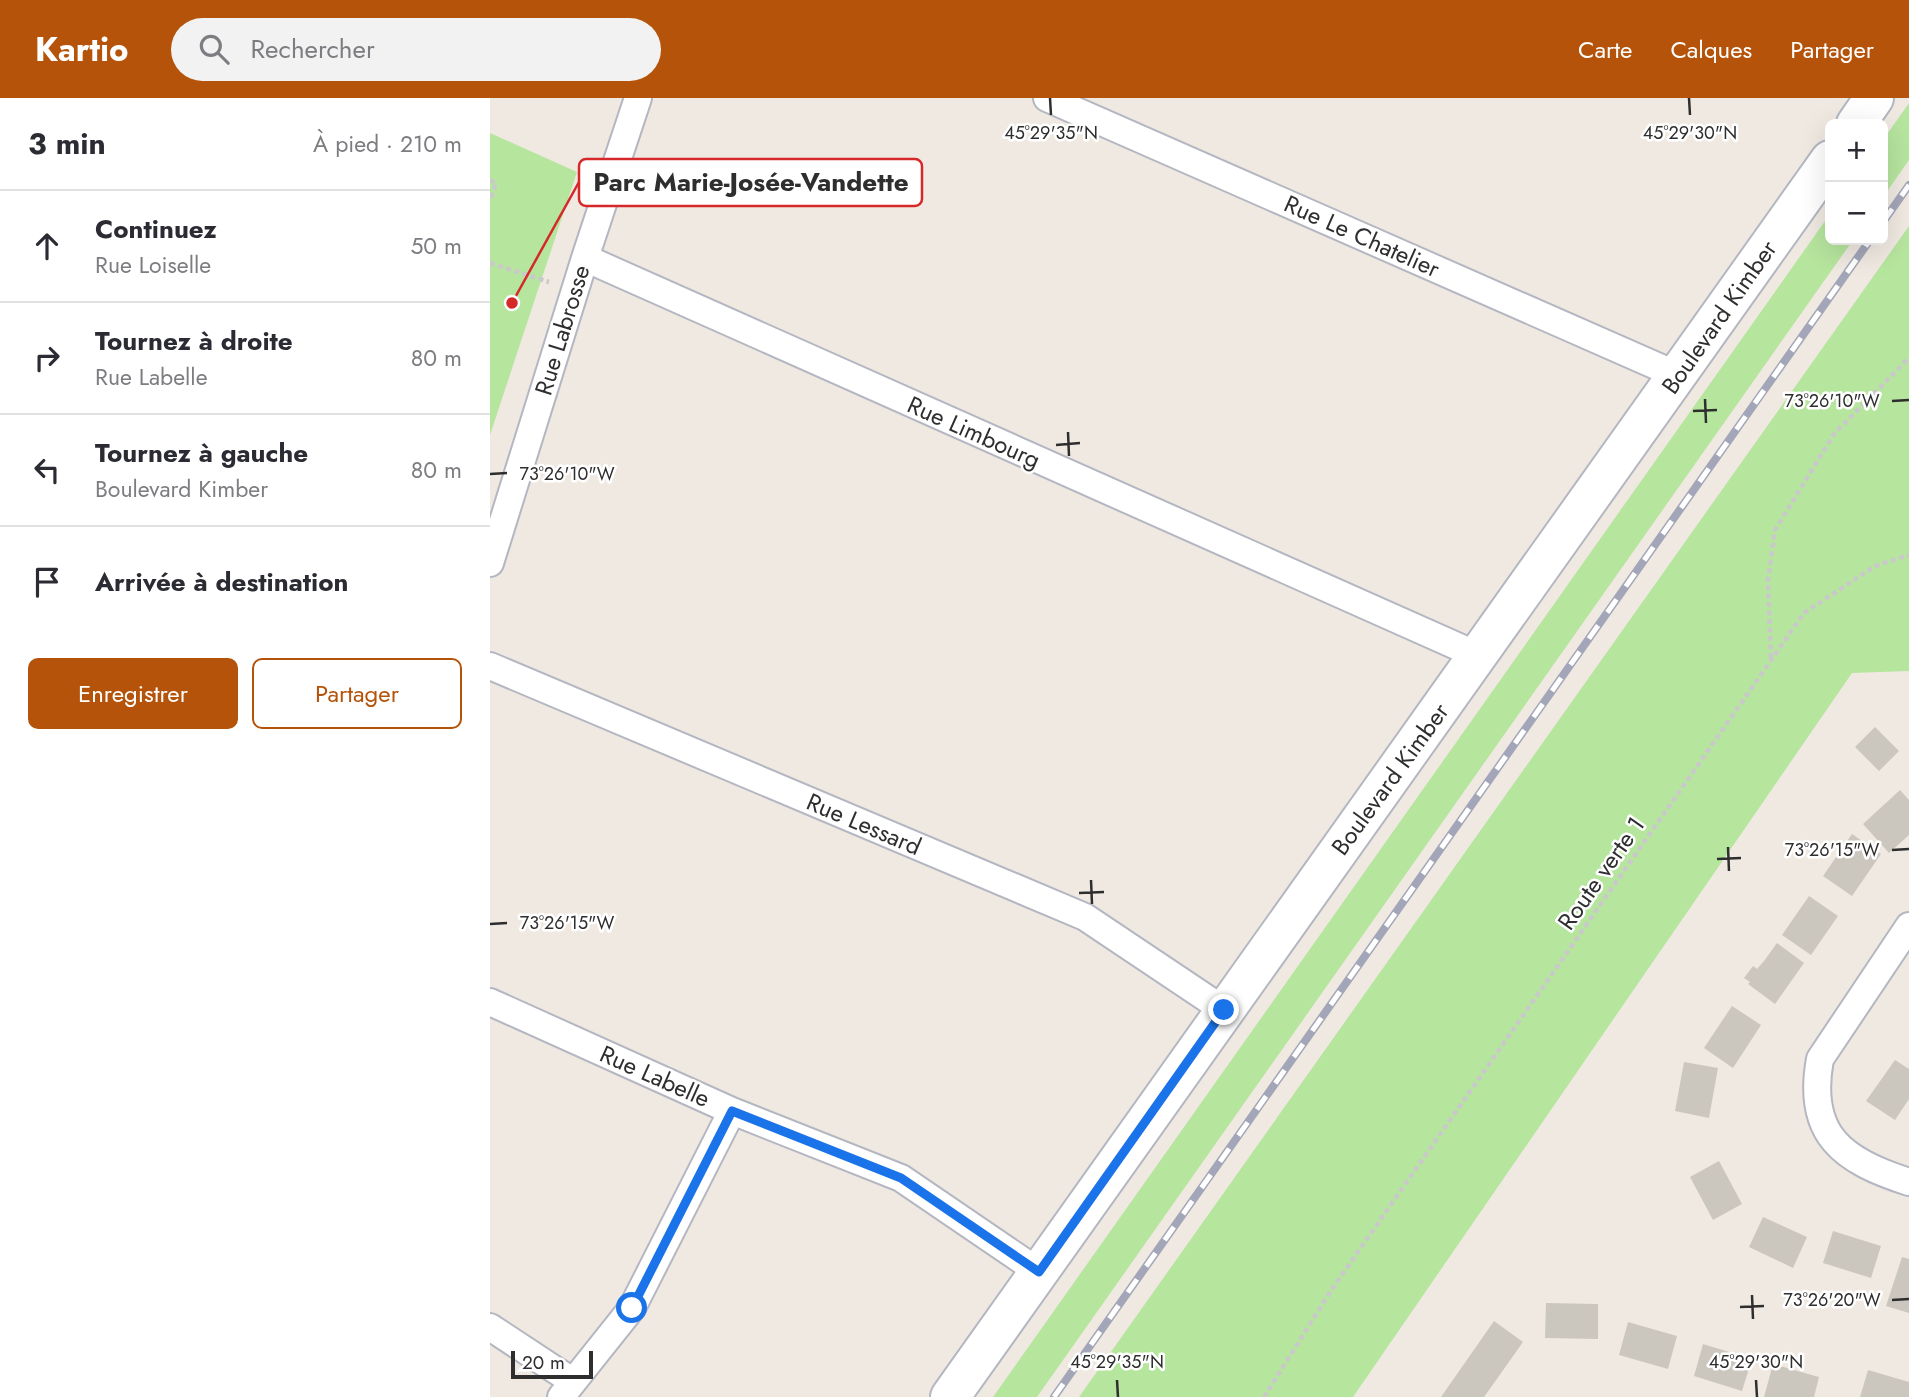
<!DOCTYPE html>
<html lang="fr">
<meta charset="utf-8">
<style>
:root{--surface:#fff;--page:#f2f2f3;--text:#2b2b33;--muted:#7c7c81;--line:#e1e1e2;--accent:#b45309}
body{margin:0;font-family:Jost,sans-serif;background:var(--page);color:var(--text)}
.controls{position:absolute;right:21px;top:21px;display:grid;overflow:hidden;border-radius:10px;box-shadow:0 7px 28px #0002}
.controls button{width:63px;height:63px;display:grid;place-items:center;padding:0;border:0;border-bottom:2px solid var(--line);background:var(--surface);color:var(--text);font:35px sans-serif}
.scale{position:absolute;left:21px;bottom:18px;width:82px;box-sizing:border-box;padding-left:7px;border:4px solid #2e2e2e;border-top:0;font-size:19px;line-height:24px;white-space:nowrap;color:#2e2e2e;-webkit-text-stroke:5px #fff;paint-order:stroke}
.stop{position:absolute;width:21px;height:21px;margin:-16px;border:5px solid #1a73e8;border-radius:50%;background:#fff}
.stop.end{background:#1a73e8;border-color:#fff;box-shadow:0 2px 7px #0008}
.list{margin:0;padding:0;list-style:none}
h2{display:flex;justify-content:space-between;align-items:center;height:91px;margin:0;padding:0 28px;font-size:30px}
h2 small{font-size:23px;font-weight:400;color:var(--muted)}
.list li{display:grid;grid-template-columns:46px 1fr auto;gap:21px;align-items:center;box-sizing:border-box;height:112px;padding:0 28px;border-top:2px solid var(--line)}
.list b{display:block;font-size:26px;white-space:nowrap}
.list p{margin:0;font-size:23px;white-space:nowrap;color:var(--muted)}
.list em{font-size:23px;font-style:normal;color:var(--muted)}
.actions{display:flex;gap:14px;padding:21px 28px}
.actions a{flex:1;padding:16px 0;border:2px solid var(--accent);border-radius:10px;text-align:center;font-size:24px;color:var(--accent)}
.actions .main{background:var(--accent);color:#fff}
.icon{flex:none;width:38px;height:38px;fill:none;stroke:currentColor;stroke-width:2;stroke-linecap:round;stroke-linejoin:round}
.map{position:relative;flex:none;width:1419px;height:1299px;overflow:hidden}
header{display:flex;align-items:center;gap:42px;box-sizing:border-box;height:98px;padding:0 35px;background:var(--accent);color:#fff}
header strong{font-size:33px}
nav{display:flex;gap:38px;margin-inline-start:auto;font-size:24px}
.search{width:490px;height:63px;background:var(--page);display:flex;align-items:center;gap:18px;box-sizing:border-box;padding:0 24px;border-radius:38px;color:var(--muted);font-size:26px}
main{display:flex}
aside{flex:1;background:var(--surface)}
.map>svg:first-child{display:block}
</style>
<header>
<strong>Kartio</strong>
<div class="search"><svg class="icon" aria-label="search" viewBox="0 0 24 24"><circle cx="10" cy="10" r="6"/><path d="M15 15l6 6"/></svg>Rechercher</div>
<nav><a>Carte</a><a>Calques</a><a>Partager</a></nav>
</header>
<main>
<aside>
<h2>3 min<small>À pied · 210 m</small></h2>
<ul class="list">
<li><svg class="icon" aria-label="ahead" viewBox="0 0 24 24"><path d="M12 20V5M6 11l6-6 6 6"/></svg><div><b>Continuez</b><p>Rue Loiselle</p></div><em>50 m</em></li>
<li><svg class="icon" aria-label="right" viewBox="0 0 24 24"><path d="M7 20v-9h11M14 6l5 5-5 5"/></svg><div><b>Tournez à droite</b><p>Rue Labelle</p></div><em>80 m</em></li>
<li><svg class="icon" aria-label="left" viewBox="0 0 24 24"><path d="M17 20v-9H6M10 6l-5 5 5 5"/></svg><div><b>Tournez à gauche</b><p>Boulevard Kimber</p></div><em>80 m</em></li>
<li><svg class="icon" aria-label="arrive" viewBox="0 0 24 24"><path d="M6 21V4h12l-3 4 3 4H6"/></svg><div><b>Arrivée à destination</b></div></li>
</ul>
<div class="actions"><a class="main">Enregistrer</a><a>Partager</a></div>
</aside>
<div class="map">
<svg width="1419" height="1299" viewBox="0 0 1419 1299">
<rect width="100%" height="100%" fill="#efe9e1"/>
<!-- green -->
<path fill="#b6e59e" d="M1419,5V62L1393,99V42Z
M0,35L87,74L0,337Z
M1340,116V142H1363L547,1299H503Z
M1419,128V573L1362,575L863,1299H589Z"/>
<!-- building -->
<path fill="#cbc7bf" d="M1385,629L1409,653L1389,673L1365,649Z
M1410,692L1419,702V737L1399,755L1373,726Z
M1362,736L1391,756L1362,798L1333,778Z
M1319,798L1348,818L1321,857L1292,837Z
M1287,845L1314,865L1285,906L1258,886L1260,884L1254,880L1263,868L1267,871L1274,863Z
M1242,908L1271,927L1243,970L1214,950Z
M1405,962L1419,971V1001L1405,1022L1376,1003Z
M1194,964L1228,970L1219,1020L1185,1013Z
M1229,1063L1252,1106L1223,1122L1200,1079Z
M1273,1119L1317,1139L1303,1170L1259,1149Z
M1343,1133L1391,1148L1381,1180L1333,1165Z
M1412,1159L1419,1161V1215L1396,1208Z
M1056,1205L1108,1206V1241L1055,1240Z
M1004,1223L1033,1244L1009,1278L994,1299H951Z
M1138,1224L1187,1238L1178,1271L1129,1257Z
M1213,1246L1262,1261L1252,1293L1204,1278Z
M1283,1266L1329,1279L1324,1299H1274Z
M1378,1272L1419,1284V1299H1370Z"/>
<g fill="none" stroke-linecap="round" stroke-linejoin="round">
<defs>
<path id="street" d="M557,0L1187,277
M95,160L989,558
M0,465L95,160L148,0
M0,568L595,819L734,912
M1419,828L1330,961C1316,1037 1353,1063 1419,1084
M0,904L242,1013L411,1080L549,1174
M0,1229L82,1283
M71,1299L142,1210L242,1013"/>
<path id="secondary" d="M1366,26L1384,0
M460,1299L1340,62"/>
</defs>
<!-- street casing -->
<use href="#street" stroke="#b4b7c1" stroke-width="30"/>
<!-- secondary casing -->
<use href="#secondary" stroke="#b4b7c1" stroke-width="42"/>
<!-- path -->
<path stroke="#c9c9c9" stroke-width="4.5" stroke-dasharray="5 3.5" stroke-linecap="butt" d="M0,82L6,85L0,103
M0,165L59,184
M1281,560L1278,482L1285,432L1344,336L1419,260
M774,1299L842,1191L1314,515L1385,468L1419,457"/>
<!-- street -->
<use href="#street" stroke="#fff" stroke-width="26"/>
<!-- secondary -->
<use href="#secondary" stroke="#fff" stroke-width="38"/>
<defs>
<path id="rail" d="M1393,124L1419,87
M564,1299L1380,142"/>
</defs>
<!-- rail casing -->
<use href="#rail" stroke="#a3a6b8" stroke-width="8"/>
<!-- rail -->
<use href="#rail" stroke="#fff" stroke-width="5" stroke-dasharray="16" stroke-linecap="butt"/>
</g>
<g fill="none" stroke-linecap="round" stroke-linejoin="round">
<!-- route -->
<path stroke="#1a73e8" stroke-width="9" d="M142,1210L242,1013L411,1080L549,1174L734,912"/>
</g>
<!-- ticks -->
<path fill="none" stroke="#2e2e2e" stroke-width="2.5" d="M560,0L561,17M1199,0L1200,17M1215,301L1216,325M1402,303L1419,302M1203,313L1227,312M578,334L579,358M566,347L590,345M0,376L17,375M1238,749L1239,773M1402,752L1419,751M1227,761L1251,760M601,782L602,806M589,795L614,794M0,826L17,825M1262,1197L1263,1221M1402,1202L1419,1201M1250,1209L1274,1208M627,1282L628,1299M1266,1282L1267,1299"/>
<g text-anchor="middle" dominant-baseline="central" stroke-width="5" stroke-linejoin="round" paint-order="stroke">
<!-- street labels -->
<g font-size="24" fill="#2e2e2e" stroke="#fff">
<text transform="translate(872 138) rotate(24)">Rue Le Chatelier</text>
<text transform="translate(1229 219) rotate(-55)">Boulevard Kimber</text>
<text transform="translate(72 232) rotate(-73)">Rue Labrosse</text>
<text transform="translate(484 334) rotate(24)">Rue Limbourg</text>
<text transform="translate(900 681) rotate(-54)">Boulevard Kimber</text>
<text transform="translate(374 726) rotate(23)">Rue Lessard</text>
<text transform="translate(1111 775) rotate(-55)">Route verte 1</text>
<text transform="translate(165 978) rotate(24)">Rue Labelle</text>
</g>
</g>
<g font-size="18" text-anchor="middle" fill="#2e2e2e" stroke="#fff" stroke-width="5" stroke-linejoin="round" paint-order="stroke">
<text x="561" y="41">45°29'35"N</text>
<text x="1200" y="41">45°29'30"N</text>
<text x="1342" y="309">73°26'10"W</text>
<text x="77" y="382">73°26'10"W</text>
<text x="1342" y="758">73°26'15"W</text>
<text x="77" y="831">73°26'15"W</text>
<text x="1342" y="1208">73°26'20"W</text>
<text x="627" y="1270">45°29'35"N</text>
<text x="1266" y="1270">45°29'30"N</text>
</g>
<!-- callouts -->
<path fill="none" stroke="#d62828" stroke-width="2.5" d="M22 205L89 84"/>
<circle fill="#d62828" stroke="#fff" stroke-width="2.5" cx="22" cy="205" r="7"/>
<rect fill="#fff" stroke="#d62828" stroke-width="2.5" x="89" y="61" width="343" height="47" rx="7"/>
<g font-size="26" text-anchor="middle" font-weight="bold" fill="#2e2e2e">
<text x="261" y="93">Parc Marie-Josée-Vandette</text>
</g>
</svg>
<div class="controls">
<button>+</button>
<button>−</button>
</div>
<div class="scale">20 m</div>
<div class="stop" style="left:142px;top:1210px"></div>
<div class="stop end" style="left:734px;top:912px"></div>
</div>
</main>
